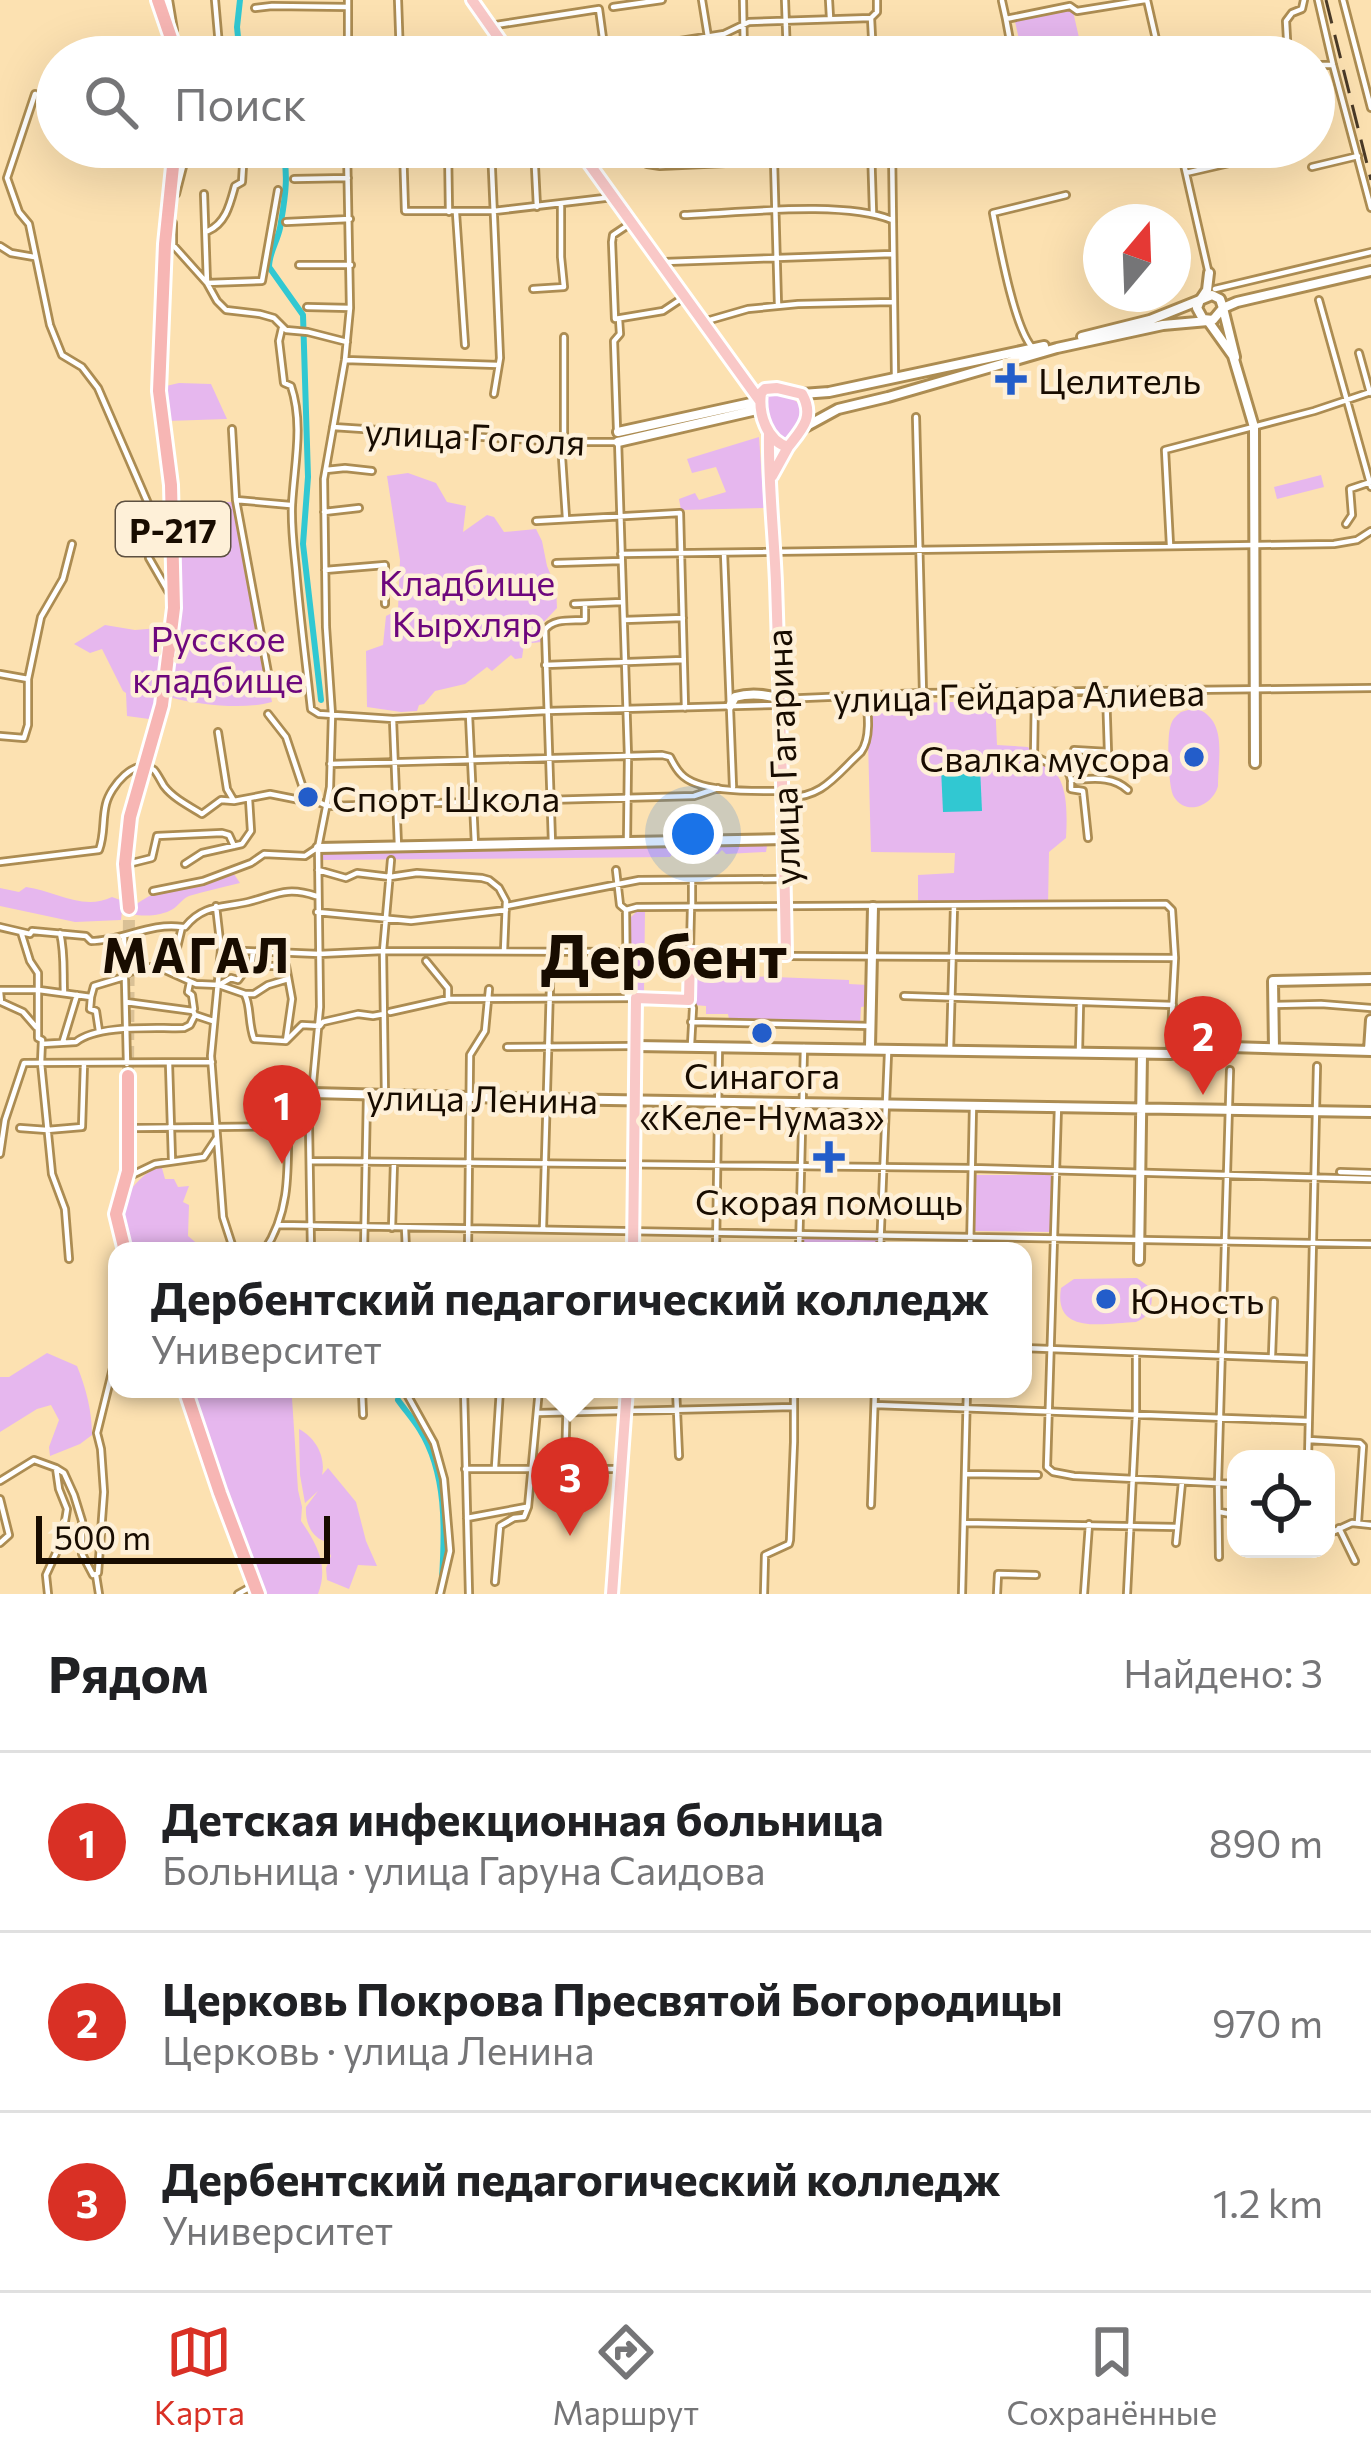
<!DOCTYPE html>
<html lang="ru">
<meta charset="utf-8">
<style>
:root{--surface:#fff;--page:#f2f2f2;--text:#202124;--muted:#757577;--line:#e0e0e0;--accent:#d93025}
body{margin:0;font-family:Commissioner,sans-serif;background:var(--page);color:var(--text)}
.controls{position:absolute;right:36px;bottom:36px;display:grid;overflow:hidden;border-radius:24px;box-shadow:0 12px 48px #0002}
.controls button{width:108px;height:108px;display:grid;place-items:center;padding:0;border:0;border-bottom:3px solid var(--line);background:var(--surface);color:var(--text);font:60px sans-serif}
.compass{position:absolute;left:1083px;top:204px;width:108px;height:108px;border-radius:50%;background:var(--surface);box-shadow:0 12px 48px #0002;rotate:19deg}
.scale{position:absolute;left:36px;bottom:30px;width:294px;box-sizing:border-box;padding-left:12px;border:6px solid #180c00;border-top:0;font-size:33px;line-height:42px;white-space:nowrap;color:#180c00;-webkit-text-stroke:9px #fef0d8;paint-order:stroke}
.you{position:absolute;left:693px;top:834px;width:42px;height:42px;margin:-30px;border:9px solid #fff;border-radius:50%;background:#1a73e8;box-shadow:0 0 0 18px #1a73e833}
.badge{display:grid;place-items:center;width:78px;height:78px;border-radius:50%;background:var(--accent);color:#fff;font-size:39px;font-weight:700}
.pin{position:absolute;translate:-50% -99px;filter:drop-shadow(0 3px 6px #0008)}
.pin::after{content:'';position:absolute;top:63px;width:42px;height:36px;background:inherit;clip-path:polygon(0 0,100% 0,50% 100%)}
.popup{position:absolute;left:108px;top:1242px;width:924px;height:156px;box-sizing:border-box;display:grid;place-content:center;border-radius:24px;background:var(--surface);filter:drop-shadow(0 3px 9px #0005);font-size:39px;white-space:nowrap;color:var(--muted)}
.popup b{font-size:45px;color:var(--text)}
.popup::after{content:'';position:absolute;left:50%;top:100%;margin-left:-24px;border:24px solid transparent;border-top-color:var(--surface)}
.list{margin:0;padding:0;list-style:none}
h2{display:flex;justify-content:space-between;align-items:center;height:156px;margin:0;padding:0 48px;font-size:51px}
h2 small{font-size:39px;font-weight:400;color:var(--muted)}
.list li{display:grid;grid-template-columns:78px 1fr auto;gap:36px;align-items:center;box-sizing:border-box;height:180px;padding:0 48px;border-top:3px solid var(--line)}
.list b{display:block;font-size:45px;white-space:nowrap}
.list p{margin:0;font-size:39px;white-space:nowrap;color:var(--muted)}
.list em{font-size:39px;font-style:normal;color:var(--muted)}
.icon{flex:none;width:66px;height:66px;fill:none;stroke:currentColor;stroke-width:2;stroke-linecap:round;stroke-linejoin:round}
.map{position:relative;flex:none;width:1371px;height:1594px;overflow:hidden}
.search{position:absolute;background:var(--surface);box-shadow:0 12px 48px #0002;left:36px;right:36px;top:36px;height:132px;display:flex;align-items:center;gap:30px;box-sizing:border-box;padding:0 42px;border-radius:66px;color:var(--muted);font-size:45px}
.sheet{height:696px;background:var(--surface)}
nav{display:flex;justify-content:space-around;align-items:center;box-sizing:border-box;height:168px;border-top:3px solid var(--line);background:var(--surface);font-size:33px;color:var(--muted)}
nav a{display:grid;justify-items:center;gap:6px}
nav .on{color:var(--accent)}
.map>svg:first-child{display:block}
</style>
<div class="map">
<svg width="1371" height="1594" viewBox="0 0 1371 1594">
<rect width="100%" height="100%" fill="#fce1b1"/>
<!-- green -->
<path fill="#e6b7ee" d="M1072,7L1080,42L1022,53L1014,17Z
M179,383L211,384L227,419L167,421L166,386Z
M769,392C788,397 802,397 805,420L785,444L777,441L763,399Z
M759,437L764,508L681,510L679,499L695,493L699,500L726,492L716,467L692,473L687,459Z
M408,473L436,483L447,502L466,506L463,532L487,515L494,517L504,532L536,529L542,541L547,566L556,587L557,608L541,625V642L524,644L522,658L515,659L511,655L492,671L487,667L465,684L435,691L424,704L419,705L417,711L401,712L367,707L366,651L383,645L386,616L398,610L400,560L387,476Z
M1321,475L1324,487L1277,499L1274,487Z
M176,502H232L272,702C244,710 201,705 173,698L168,690Z
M105,625L135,630L159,628L164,641L158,683C151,691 158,707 149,719L127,716L126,693L123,691L102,649L90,653L74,644Z
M995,701L997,745L1028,747C1035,758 1042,761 1051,768C1069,783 1067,817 1066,838L1049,852L1048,905L918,907V875L954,873L955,853L871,852L867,704Z
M1195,708C1228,719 1218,756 1218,786C1213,805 1187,817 1174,797C1168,788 1167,739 1170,728C1172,719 1175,717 1181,712Z
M780,842L781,856H778L776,846H767L766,852L726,854L722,850L718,854L678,857L673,853L670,857L321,860L322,850Z
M234,874L240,883C224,887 205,891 189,896C182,899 179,905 173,909C162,916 143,917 132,914L131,908C160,885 198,880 234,874Z
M26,887C55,891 83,911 112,897L123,901L121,920L75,922L0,906V888L19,892Z
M645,911L644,993L631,988V917L636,912Z
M696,974L849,980V984L868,985V1006L861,1007L860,1026L740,1023V1019H729L728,1014H706V1006L694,1005Z
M157,1167L162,1168L165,1179H174L178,1187L189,1186L183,1202L189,1205L188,1236L206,1251H129C115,1215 122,1187 157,1167Z
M975,1175H1052V1232L975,1231Z
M802,1235L880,1237L879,1251H802Z
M1137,1278L1151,1288C1153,1304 1152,1316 1136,1322C1105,1323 1053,1336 1061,1288L1074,1279Z
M47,1353L77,1366C86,1388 92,1411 92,1435L80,1444L50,1456L49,1447L59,1420L51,1405L37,1409L0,1432V1377H9Z
M192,1389H287L292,1398L298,1490L302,1507L301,1521C317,1544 329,1566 318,1594H267C237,1527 213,1459 192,1389Z
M299,1429C316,1438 326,1457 322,1475L328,1468L356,1502L366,1541L377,1566L358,1565L349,1589L327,1580L326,1568L331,1556L324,1541C310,1536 305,1520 306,1507L318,1491L305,1503L300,1475Z"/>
<!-- water -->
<path fill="#31c8d2" d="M980,767L982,811L943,812L941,768Z"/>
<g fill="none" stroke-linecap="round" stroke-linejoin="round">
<!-- canal -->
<path stroke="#31c8d2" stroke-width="6" d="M240,57L237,27L240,0
M280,147C291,169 284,204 280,228C277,242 269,253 269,267L303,315L308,477L303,544L321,700
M398,1400C405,1410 414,1420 420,1430C447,1473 445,1530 442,1579"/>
<!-- trunk-tunnel -->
<path stroke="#dac196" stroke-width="12" stroke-dasharray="12 6" stroke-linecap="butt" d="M128,1076L129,908"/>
<defs>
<path id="minor" d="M169,0L174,30
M215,0L220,57
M398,0L400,57
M702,0L708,37
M743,0L744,57
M785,0L787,57
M829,0L830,18
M1147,0L1160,57
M1318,0L1333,65L1371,208
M1343,0L1371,108
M1002,1L1006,19
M613,7L662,0
M255,8L272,6L348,7
M496,25L599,9L605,53
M890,45L893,51L902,57
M289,50L348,51
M348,57V0
M580,57L724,34L749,22L871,18
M873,57L871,18L877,12V0
M1013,57L1006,19L1070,6L1077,11L1145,0
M1288,57L1286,21L1292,13L1302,9L1304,0
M1314,65H1332
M35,94L7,178L19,212L29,224L50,325L62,355L82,367L98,388L150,508L149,558L168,591
M403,147L405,211H494L613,197
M448,147L449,212
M491,147L500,358L494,394
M534,147L537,207
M613,147L647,164L660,166L768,161H871
M871,147L873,212
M892,147L895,375
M1180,147L1208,270
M774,161L778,305
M647,164V147
M1312,167L1358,156
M1186,173L1264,155
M294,179L348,178
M176,194L188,147
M204,194L207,283L217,301L226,310L260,314L274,318L286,330L308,332L347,342
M456,213L465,345
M684,215C740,213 843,200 892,220
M286,222L350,219
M173,223V245L207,283L262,281L278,190
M631,223L613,235L612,242L615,319L663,311L684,297
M208,231C226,223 230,204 235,186L242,182L244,149
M0,246L11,253L34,257
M665,262L892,254
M299,265H351
M533,289L564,287L561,257V205
M1215,289L1371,252
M1319,300L1371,487
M307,307L350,308
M703,322L748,309L798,304L892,302
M282,328L279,341L284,383L291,386C304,425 294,465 292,505C291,527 294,549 296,570C300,617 306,663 311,709L319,714L393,719L547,711L774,705L780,699L923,693L1371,688
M1032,347C1014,327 999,243 993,213L1066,195
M1359,353L1370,393
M345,360L498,365
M916,417L923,693
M333,427L561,442H618
M232,429L236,500L271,689
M617,429L614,341L620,334L619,319
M618,440L628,756L627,842
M561,442L566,518
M564,442V337
M326,470L345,468L372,471
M236,500L290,505
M324,512L359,508
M536,521L680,513L685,708
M1346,524L1352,515L1350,489L1371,482
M1170,545L1165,450L1314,411L1371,392
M724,553L733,787
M621,554L1334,544L1357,540L1371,531
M556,563L621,561
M325,570L385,565V604
M574,604L622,602
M624,620L683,618
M545,665L683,660
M0,674L28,679
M1106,691L1108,752L1074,750L1068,768L1071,780C1092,779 1112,775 1128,790
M1035,692L1034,756L1069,773
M268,714L286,737L304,791L308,797L327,806L694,796L718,788
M469,715L475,845
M393,720L398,846
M218,732L227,789L234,801L270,794L305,801L311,800
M0,736L24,738L28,725V679L41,617L63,579L72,544
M330,764L662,755L670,757C673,763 676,769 681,774C698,793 754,791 778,791
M1071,782V789L1083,791L1088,838
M785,797C822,799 836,775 861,752C871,738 868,714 866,697
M552,843L545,630C553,618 571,621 585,620V604
M0,862L99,850C105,834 102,820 106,804C110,787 135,756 154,770C157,773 162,783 164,786C173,798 189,806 202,814L221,800L234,801
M128,864L152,858L157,836L222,833L229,835L234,846
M185,864L202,853L242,844L251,831L249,799
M318,870L346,878L357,873L390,877L417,873L482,878L489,880L499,888L506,901L504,951
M616,870L620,905L626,910L627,997
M153,891L203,881L251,863L264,854L305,856L317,848
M692,905V880
M216,906L221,950L211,1056L223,1217L234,1251
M507,906L639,880L780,879
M626,910L637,907L1166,904L1172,910L1175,958L1170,1052
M317,912L411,921L506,910
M0,927L30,934L32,931L86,936L91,941C122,941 151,922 182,927
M21,932L30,961L38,973V1038L42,1040L41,1063L52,1174L65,1209L69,1259
M60,933C65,953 63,972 64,993
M124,938L127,1064
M690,949L691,907
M221,950L319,954L383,951L625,952
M790,956L1175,958
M426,961L448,988V999
M263,966H286L292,999L286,1041
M168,971L172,968L182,927H185C203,904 223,908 248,902C276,895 286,886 316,896
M190,982L188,992L192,995L194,1009
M219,985L231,978L238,980L252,961L253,952
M0,990H39L91,997L94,986L124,977L129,972L156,966L196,984L219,985L245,994H254L268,985L288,979
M0,992L1,1002L23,1012L36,1027
M245,995C251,1006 248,1023 254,1039L286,1041L302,1025L320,1026L323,1022L358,1014L373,1016L384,1014
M904,996L1173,1005
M91,997L90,1009L96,1011L99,1031
M689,1000L693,1008L691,1045
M126,1002L193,1011L195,1015L213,1021
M1273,1005L1321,1004L1371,1008
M390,1012L448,999L636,998
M691,1022L871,1026
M63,1041L77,995
M42,1044L76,1042C98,1024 156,1029 184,1028L190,1025L195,1015
M507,1047L631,1046
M950,1050L954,906
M1079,1052L1080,1004
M169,1064L172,1160
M385,1096L383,951L391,860
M1058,1106L1047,1467L1053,1472L1074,1476L1236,1484
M20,1128L47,1130L82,1127L84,1064
M135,1128L309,1126
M0,1154L5,1120L24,1063L212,1062
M310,1161L971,1168L1371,1179
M1340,1172L1371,1173
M132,1175L155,1164L204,1157L216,1139
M278,1225L1371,1244
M392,1228L394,1162
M405,1228L406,1251
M543,1228L551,952
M264,1251C290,1213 288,1171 288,1126
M311,1251L309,1126L320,1007L318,848L330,787L332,715L326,627L324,479L345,360L350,308L347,147
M364,1251L367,1095
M468,1251L470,1055L485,1031L489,989
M716,1251L719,1046
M799,1251L804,1047
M880,1251L888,1053
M970,1251L973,1106
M1023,1348L1309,1359
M1272,1355L1274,1301
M404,1389L434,1443L444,1479L450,1551L440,1594
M464,1389L469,1594
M676,1389L679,1456
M362,1391L363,1415
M318,1392L451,1389
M875,1405L1308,1421
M538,1413L793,1407
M1309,1440L1360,1443L1363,1446L1358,1522
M1308,1459L1317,1066
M495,1467L500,1389
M465,1469H621
M565,1469L567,1389
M965,1474L1038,1475
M0,1481L34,1460L56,1468
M0,1499L9,1535L0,1543
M871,1505L875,1389
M1220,1512L1236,1515
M467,1518L526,1507
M964,1523L1176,1527
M1339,1528L1355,1561
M1326,1535L1352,1523L1371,1525
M1176,1543L1182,1482
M1219,1557L1218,1483L1230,1070
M96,1575L99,1594
M495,1582L500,1526L514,1518L524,1517L528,1507L539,1389
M48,1594L46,1575L62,1540L67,1509L59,1489L56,1468L64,1473L74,1495L82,1521V1554L93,1575L98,1573L104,1492L101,1449L97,1433L117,1352
M238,1594L254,1585
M764,1594L765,1555L789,1544L790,1540L794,1442V1389
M962,1594L967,1389
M997,1594L998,1574L1036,1575
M1084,1594L1089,1524
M1127,1594L1136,1414V1353"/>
<path id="tertiary" d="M1201,299L1207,290L1209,273
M1223,308L1235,357
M1208,321L1233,356L1254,427L1255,763
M618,432L760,401
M618,442L761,409
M730,706L735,697C749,693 765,694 780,699
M318,848L784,839
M635,1046L1170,1054L1230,1047L1371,1051
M870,1047L873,907
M1274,1048L1273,981L1371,979
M1369,1050L1371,1020
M312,1093L547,1099L1371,1112
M1139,1260L1142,1054"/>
<path id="secondary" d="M1223,308L1220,299L1212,295L1200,300L1197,308L1203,319L1213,320L1223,308L1237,302L1371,271
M1082,337L1150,320L1200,300
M802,394L829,392L1044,346
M805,427L838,409L888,397L1057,348L1163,325L1208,321"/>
<path id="primary" d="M472,0L512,57
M577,147L760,401
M777,388L802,394C815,417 802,429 788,447C767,441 758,414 761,393L765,389Z
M772,476L788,447
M636,998L689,1000L690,953L786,955C784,831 780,707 776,583C774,533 768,484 769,434
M633,1251L636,998
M612,1594L627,1389"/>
<path id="trunk" d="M158,0L171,38L174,57
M129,908L125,864L130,817L162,705L174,608L171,485L159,391L165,244L175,147
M125,1251L116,1214L128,1171V1076
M185,1389L220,1493L258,1594"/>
</defs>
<!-- minor casing -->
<use href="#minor" stroke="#ac8c52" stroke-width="10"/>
<!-- tertiary casing -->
<use href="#tertiary" stroke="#ac8c52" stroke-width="14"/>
<!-- secondary casing -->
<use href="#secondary" stroke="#ac8c52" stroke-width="14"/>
<!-- primary casing -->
<use href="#primary" stroke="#fff" stroke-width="16"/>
<!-- trunk casing -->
<use href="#trunk" stroke="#fff" stroke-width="18"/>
<!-- minor -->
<use href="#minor" stroke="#fff" stroke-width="4.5"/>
<!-- tertiary -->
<use href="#tertiary" stroke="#fff" stroke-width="8"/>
<!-- secondary -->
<use href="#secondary" stroke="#fff" stroke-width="8"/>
<!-- primary -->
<use href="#primary" stroke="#f9c8c7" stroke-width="10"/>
<!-- trunk -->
<use href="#trunk" stroke="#f7b6b4" stroke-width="12"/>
<!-- rail -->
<path stroke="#4a3a27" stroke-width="3" stroke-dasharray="24 12" stroke-linecap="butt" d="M1326,0L1371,180"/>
</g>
<!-- markers -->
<g fill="#235dca" stroke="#fef0d8" stroke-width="4.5">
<path d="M1005 361h12v12h12v12h-12v12h-12v-12h-12v-12h12z"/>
<circle cx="1194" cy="757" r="12"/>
<circle cx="308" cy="797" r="12"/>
<circle cx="762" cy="1033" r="12"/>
<path d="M823 1139h12v12h12v12h-12v12h-12v-12h-12v-12h12z"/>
<circle cx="1106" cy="1299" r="12"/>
</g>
<g text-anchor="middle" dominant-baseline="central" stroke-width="9" stroke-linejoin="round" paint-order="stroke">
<!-- shield labels -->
<rect fill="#fef0d8" stroke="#5d5041" stroke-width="3" x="116" y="502" width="114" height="54" rx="9"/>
<g font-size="33" font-weight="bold" fill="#180c00">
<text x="173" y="529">Р-217</text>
</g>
<!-- poi labels -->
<g font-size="36" fill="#180c00" stroke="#fef0d8" text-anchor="start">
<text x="1038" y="379">Целитель</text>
<text x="1170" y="757" text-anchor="end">Свалка мусора</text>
<text x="332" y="797">Спорт Школа</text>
<text x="762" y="1074" text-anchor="middle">Синагога<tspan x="762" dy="41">«Келе-Нумаз»</tspan></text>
<text x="829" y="1200" text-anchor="middle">Скорая помощь</text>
<text x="1130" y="1299">Юность</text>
</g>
<!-- street labels -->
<g font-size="36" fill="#180c00" stroke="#fef0d8">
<text transform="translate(475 435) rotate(3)">улица Гоголя</text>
<text transform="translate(1019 694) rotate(-1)">улица Гейдара Алиева</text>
<text transform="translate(781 757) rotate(-92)">улица Гагарина</text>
<text transform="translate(482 1097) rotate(1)">улица Ленина</text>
</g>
<!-- park labels -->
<g font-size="36" fill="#6d077d" stroke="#fef0d8">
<text x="467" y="581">Кладбище<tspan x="467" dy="41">Кырхляр</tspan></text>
<text x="218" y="637">Русское<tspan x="218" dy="41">кладбище</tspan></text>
</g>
<!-- district labels -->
<g font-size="48" font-weight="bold" letter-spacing="3" fill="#180c00" stroke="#fef0d8">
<text x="197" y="953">МАГАЛ</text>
</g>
<!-- town labels -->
<g font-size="60" font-weight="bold" fill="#180c00" stroke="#fef0d8">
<text x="664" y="953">Дербент</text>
</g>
</g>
</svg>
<div class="controls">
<button><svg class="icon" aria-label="locate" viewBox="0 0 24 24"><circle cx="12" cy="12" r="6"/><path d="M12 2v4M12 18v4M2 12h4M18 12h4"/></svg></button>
</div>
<svg class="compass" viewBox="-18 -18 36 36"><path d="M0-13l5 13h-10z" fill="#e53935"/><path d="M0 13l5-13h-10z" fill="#757577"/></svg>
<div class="scale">500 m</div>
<div class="you"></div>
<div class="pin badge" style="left:282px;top:1164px">1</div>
<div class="pin badge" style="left:1203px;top:1095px">2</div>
<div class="pin badge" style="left:570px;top:1536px">3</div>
<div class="popup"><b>Дербентский педагогический колледж</b>Университет</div>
<div class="search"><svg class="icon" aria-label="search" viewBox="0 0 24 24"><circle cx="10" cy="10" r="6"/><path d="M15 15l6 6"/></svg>Поиск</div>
</div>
<section class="sheet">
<h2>Рядом<small>Найдено: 3</small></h2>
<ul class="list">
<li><span class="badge">1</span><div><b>Детская инфекционная больница</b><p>Больница · улица Гаруна Саидова</p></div><em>890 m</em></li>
<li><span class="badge">2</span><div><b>Церковь Покрова Пресвятой Богородицы</b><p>Церковь · улица Ленина</p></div><em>970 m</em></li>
<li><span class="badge">3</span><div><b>Дербентский педагогический колледж</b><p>Университет</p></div><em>1.2 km</em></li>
</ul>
</section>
<nav>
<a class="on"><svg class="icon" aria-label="map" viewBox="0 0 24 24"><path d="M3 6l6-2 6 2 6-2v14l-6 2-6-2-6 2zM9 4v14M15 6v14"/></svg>Карта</a>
<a><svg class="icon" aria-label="directions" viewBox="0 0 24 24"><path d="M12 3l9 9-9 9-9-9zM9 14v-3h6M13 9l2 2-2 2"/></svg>Маршрут</a>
<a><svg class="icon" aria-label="saved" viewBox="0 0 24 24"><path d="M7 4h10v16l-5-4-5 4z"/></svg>Сохранённые</a>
</nav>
